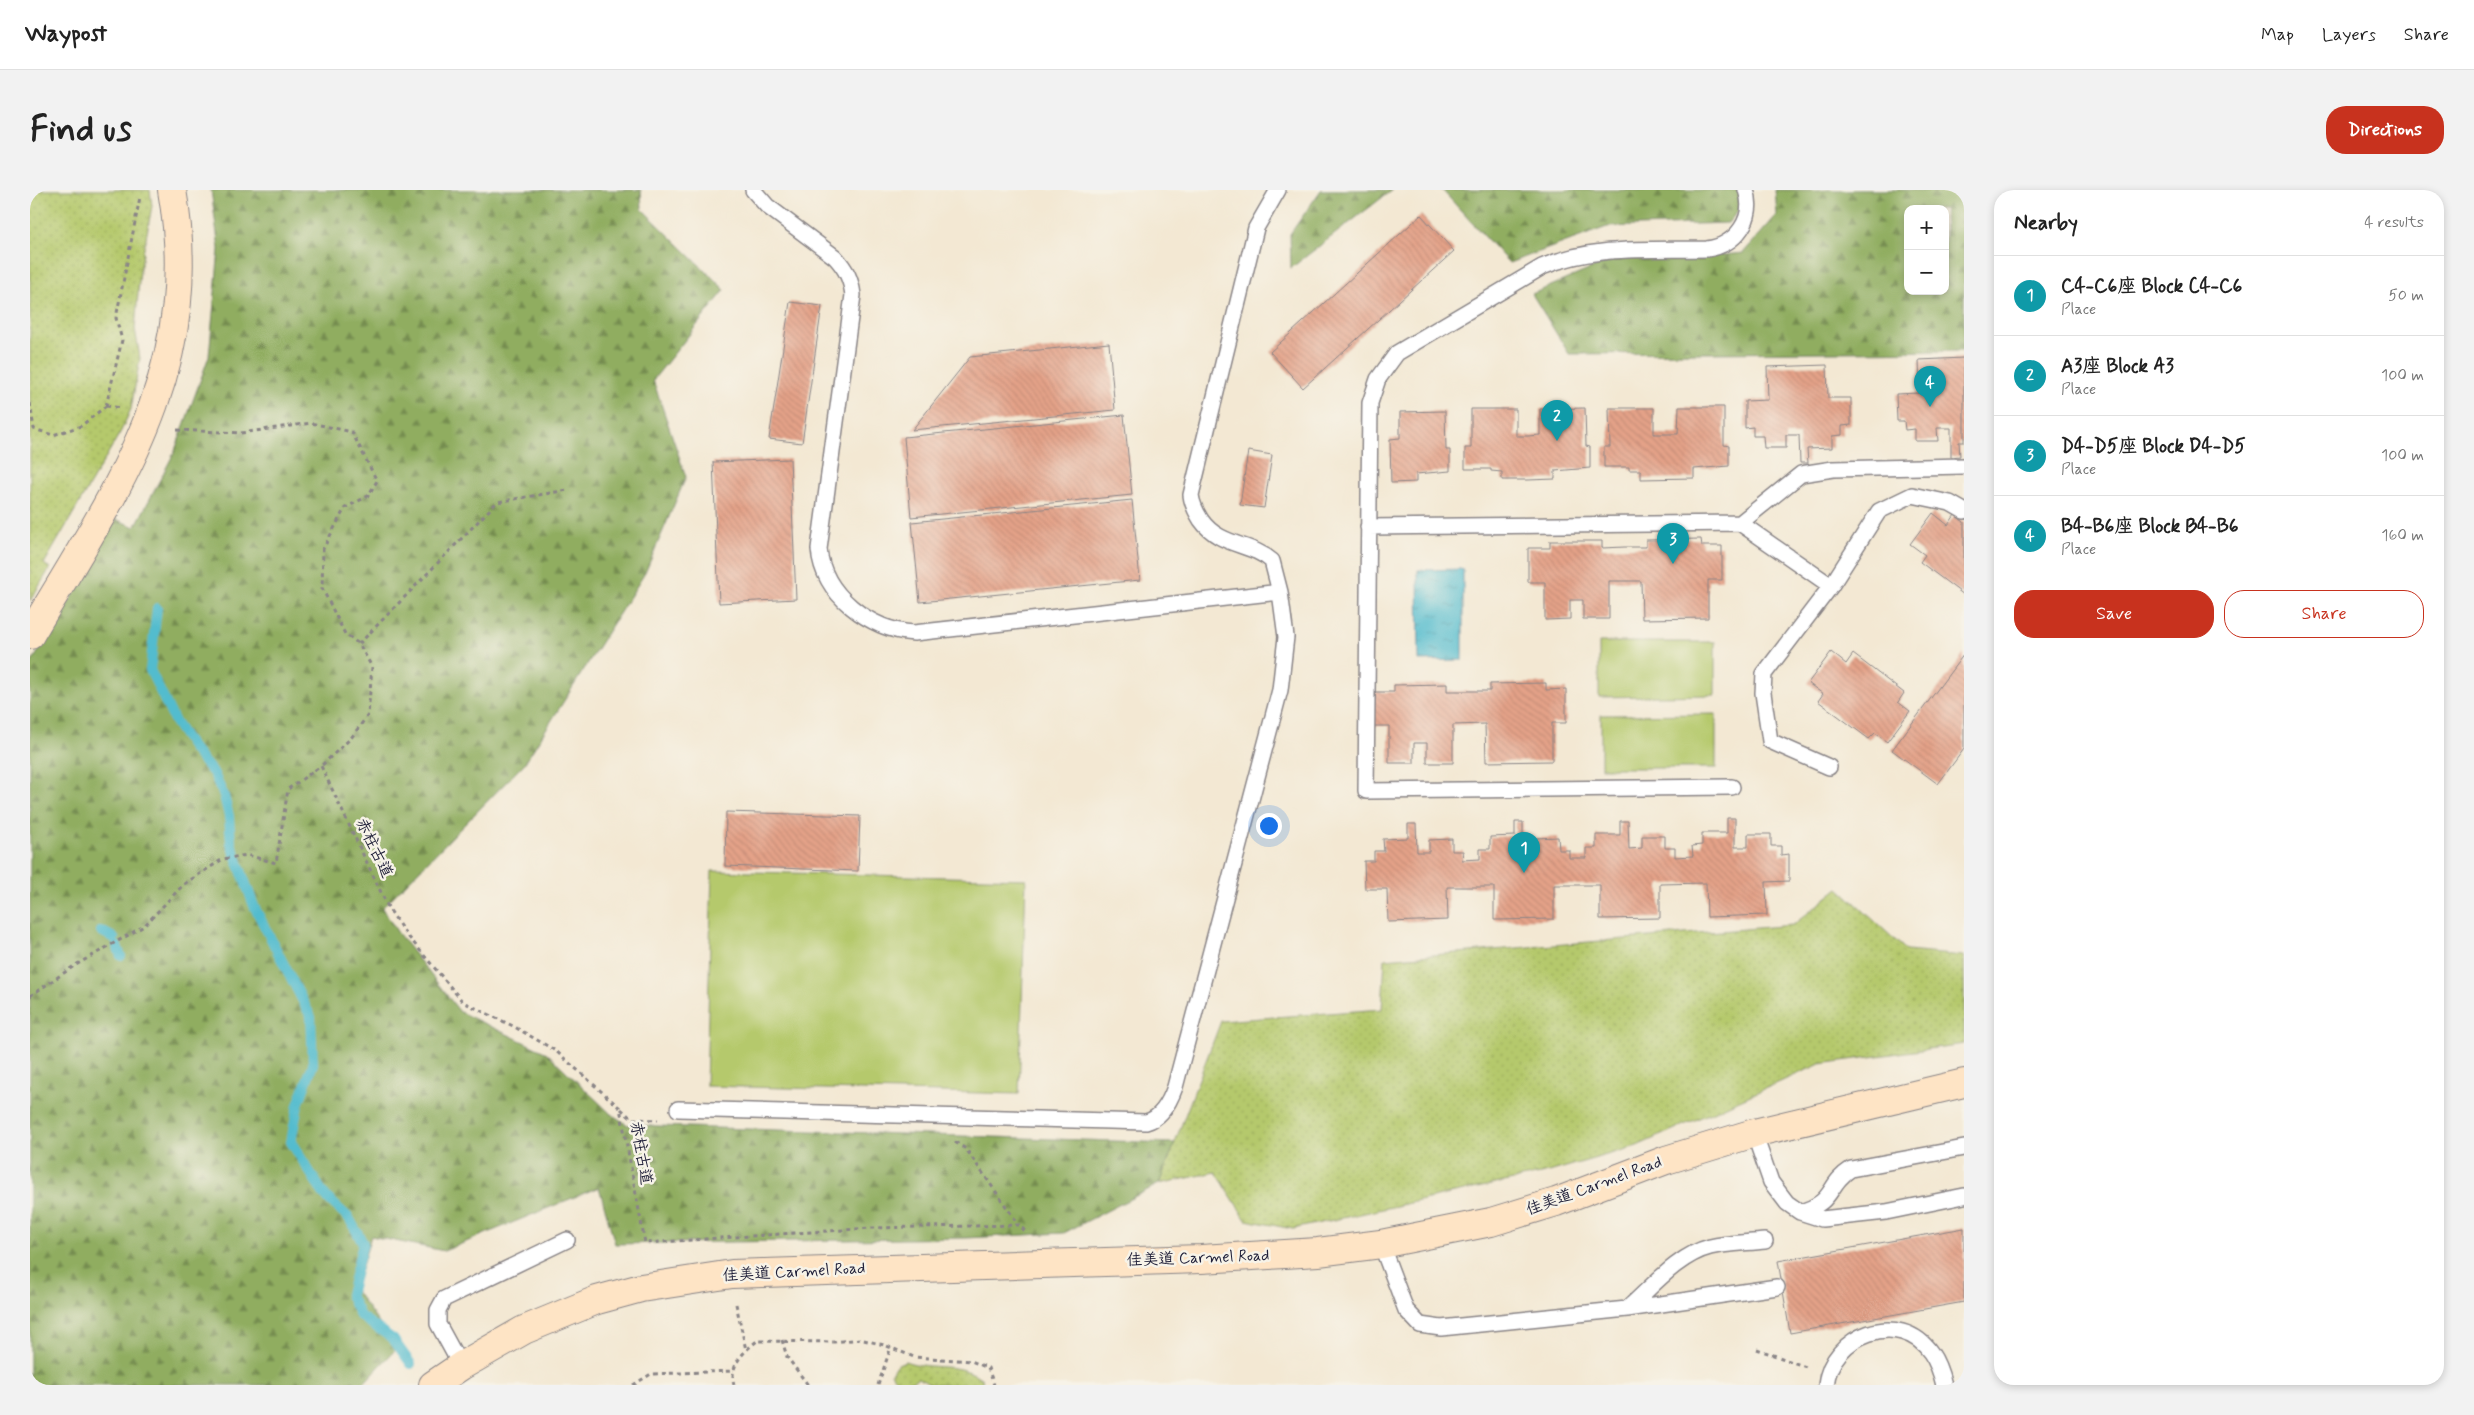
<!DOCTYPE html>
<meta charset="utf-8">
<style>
:root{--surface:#fff;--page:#f2f2f2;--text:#222;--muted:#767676;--line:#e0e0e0;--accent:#c8321e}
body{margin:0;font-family:Mynerve,"LXGW WenKai TC",sans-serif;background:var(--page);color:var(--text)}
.controls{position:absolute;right:15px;top:15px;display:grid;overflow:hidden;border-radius:10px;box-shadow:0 2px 8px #0003}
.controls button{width:45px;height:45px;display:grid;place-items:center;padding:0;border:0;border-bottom:1px solid var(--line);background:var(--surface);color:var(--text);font:25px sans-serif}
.you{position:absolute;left:1238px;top:635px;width:18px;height:18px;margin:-12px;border:4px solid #fff;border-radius:50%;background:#1a73e8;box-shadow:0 0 0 8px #1a73e833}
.badge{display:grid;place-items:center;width:32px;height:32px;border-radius:50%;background:var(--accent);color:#fff;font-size:16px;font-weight:700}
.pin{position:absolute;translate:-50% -41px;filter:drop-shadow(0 1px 2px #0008)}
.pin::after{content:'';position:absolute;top:26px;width:18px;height:15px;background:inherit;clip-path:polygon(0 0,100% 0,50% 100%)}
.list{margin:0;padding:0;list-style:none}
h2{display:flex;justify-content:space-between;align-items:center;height:65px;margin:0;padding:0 20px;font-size:21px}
h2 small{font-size:16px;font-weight:400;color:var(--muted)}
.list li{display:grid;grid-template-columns:32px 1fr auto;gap:15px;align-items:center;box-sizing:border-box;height:80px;padding:0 20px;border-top:1px solid var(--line)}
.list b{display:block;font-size:19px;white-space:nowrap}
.list p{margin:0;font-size:16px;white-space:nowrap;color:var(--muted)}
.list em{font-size:16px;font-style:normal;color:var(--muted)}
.actions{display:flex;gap:10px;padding:15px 20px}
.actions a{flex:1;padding:11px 0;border:1px solid var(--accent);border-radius:20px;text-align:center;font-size:18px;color:var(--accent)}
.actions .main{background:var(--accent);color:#fff}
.map{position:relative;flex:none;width:1934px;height:1195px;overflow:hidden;border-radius:20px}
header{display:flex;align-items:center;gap:30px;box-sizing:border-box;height:70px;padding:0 25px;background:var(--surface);border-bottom:1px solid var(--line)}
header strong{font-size:24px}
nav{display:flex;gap:28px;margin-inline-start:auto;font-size:18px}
.intro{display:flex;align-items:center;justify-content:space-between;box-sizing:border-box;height:120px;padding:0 30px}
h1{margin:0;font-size:35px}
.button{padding:12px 22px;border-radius:20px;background:var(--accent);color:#fff;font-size:18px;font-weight:700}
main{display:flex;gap:30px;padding:0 30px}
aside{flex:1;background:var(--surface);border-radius:20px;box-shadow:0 2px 8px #0003}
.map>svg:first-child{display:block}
</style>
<header>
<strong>Waypost</strong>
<nav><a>Map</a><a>Layers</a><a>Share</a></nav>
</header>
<div class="intro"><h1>Find us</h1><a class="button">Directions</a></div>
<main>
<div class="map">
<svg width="1934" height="1195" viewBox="0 0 1934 1195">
<defs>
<pattern id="grass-dots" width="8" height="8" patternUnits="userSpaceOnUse" patternTransform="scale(1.25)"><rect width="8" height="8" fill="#b5c96c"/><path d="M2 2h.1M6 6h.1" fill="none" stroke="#9bac5e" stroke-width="1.8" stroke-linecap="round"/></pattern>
<pattern id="forest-firs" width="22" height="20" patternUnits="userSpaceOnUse" patternTransform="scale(1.25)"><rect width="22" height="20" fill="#90ad60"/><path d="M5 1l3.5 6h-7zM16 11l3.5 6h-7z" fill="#758c50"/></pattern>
<pattern id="water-ripples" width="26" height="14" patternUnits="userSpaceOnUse" patternTransform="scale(1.25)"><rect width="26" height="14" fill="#52bcce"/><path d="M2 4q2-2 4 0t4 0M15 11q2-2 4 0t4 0" fill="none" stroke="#4498a8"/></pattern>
<pattern id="building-back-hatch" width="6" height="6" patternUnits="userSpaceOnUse" patternTransform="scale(1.25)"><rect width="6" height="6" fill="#e4a288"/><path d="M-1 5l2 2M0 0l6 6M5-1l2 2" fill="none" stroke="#c38b76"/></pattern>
</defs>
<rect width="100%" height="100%" fill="#f7f3e8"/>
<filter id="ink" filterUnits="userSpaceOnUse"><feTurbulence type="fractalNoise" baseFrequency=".02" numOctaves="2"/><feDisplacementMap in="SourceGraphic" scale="10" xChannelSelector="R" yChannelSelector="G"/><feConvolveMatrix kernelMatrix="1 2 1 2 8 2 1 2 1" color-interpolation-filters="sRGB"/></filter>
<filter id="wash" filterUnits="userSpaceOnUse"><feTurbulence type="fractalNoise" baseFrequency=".0096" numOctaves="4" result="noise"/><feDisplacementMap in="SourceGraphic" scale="20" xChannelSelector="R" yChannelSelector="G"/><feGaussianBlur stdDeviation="1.12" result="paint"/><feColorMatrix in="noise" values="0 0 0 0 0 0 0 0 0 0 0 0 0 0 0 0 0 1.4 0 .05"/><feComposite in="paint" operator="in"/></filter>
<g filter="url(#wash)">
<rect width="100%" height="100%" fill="#f3e8d3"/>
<!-- grass -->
<path fill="url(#grass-dots)" stroke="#6c7654" d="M0,0H120L122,16L110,80L105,139L110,168L101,219L91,241L14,374L20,378L0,411Z
M1809,698L1877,761L1934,766V854L1790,874L1607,956L1519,982L1263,1039L1216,1030L1186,982L1129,994L1191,831L1352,819L1355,769L1763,735Z
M875,1171C901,1181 929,1171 952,1189L953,1195H901L888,1188C875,1195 867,1195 861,1183L866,1175Z"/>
<!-- forest -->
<path fill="url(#forest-firs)" stroke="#59684e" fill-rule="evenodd" d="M181,0H611L612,19L695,100L623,190L656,287L615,383L494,574L352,718L368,743L430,822L517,863L581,924L598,935L1145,953L1129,994L1034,1043L936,1048L585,1054L569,997L414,1061L341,1046L325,1100L367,1158L332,1195H0V475L45,402L85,329L105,337L144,263L179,166L189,59Z
M1291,0H1362L1261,78L1260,44Z
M1412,0H1710L1714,14L1698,33L1577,37L1479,73Z
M1745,0H1934V161L1539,164L1502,104L1584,69L1671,67L1713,63L1747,25ZM1878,19H1915V101H1878Z"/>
<!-- park -->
<path fill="#b5c96c" stroke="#6c7654" d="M1569,452H1685V505L1569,507Z
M1686,524V578H1571V525Z
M682,681L996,689L989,904L676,896Z"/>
<!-- water -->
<path fill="url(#water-ripples)" stroke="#3a6f84" d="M1433,379V470L1389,471L1388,380Z"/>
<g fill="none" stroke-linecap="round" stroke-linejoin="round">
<!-- stream -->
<path stroke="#52bcce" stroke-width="10" d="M127,418L120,480L145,532L163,559L184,584L194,606L199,626L201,653L224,716L281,827L283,874L268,915L261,952L295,1006L319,1028L333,1053L320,1105L330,1126L363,1149L381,1174
M71,741L84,748
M87,756L91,766"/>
</g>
<g id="blocks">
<!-- building -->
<path fill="url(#building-back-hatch)" d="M1391,25L1424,61L1273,198L1240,162Z
M760,112L792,116L772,253L739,249Z
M1079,153L1085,220L882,240L940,167Z
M1934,168V252H1929L1930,266L1921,267V238H1907L1908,251H1885V239L1875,240L1874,231H1867L1866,204L1890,203L1889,170Z
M1797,175L1798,208H1821V235L1812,236V245L1802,246V258L1777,259L1778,273H1770L1769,245H1756V258H1734L1733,246H1723V237L1715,238V211L1738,210L1737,177Z
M1649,217H1694V255L1699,256V276L1664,279V288L1611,289V280H1599V277H1574V257H1580L1579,218H1624V244H1648Z
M1555,218L1556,256L1560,257V278L1525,281V289L1498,290H1472V282L1461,281V279H1435V258H1441V219H1486V246H1498L1510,245V219Z
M1415,221L1416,260H1420V281L1386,284V292L1361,293L1360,249L1370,248V222Z
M1094,225L1102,305L881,327L874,247Z
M1218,261L1242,265L1234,318L1210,315Z
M760,269L766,409L689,413L683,272Z
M1102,310L1110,390L890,412L882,332Z
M1903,323L1918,335L1925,325L1934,332V405L1890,372L1895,365L1880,354Z
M1671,349L1672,356H1692V390H1678V428L1612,429L1611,391H1579V429H1553V410H1540V429L1515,430V392H1498V358H1520V351H1572V358L1595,357H1616V350Z
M1801,462L1816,474L1823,464L1874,503L1868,512L1880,521L1857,552L1845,543L1839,549L1788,511L1793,504L1778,493Z
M1934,464V559L1908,594L1862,560Z
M1516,493V500L1536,499V533H1522V571L1456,572L1455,534L1423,535V573H1397V553H1384V573H1359V536H1343V502H1364V495L1417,494V501H1460V494Z
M696,622L830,626L828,681L695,676Z
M1697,628H1705V657H1718V644H1741V656H1751V665L1759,664V691L1736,692L1737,725L1677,727L1676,693L1630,694V728L1570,729V695H1524V729L1464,730V697H1417L1418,730L1358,732L1357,699H1335L1334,671H1344V661H1354L1353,649L1378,648V634H1386L1387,662H1399V650L1422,649V661H1433L1432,670L1450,669V659H1460V647L1485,646V632H1493V661L1506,660V648L1528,647L1529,660H1539V668H1556V658H1566V645H1590V631H1598L1599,659L1612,658V646H1635V658H1645V667L1663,666L1662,656L1672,655V643H1697Z
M1934,1038V1112L1760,1143L1748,1071Z"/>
</g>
</g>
<g filter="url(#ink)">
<use href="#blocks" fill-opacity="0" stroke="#8a8587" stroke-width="1"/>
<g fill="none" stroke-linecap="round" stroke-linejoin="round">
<defs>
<path id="lane" d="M723,0L737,16L805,67C816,79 821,89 823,105L789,359C793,405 840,440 884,443L1250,402
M1710,333L1771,284L1803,279L1934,276
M1338,337L1710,333L1801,396L1734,484L1733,503L1740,551L1799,577
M1801,396L1849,321L1882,305L1920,313L1934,321
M1702,597L1336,601L1340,213L1348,189L1367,163L1512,77C1564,55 1622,60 1677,59C1706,55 1726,28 1716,0
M648,919L1116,932C1132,928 1140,911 1145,897L1250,500L1256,447L1250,402L1242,371C1220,352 1190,357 1171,330C1166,322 1162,314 1161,305L1226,38L1248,0
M1724,943L1741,992L1757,1013L1770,1022L1792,1029L1856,1022L1934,1006
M1770,1022C1806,1012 1796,995 1821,979L1934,958
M1351,1054L1376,1120L1390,1135L1411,1138L1597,1119L1747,1097
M1597,1119C1621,1098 1648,1065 1680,1057C1698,1053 1717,1053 1735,1051
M431,1176L408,1134V1120L414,1109L537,1050
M1796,1195C1801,1145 1870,1118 1901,1163C1908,1173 1911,1183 1914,1195"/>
<path id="secondary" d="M0,445C87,299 174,180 142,0
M403,1195L431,1176L494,1140L567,1110L611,1098L702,1084L1171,1069L1288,1062L1351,1054L1461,1032L1526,1012L1636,970L1724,943L1934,893"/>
</defs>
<!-- lane casing -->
<use href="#lane" stroke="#8a8587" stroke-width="18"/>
<!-- secondary casing -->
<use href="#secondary" stroke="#8a8587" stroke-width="30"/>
<!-- path -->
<path stroke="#8a8587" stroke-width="3" stroke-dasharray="4 4" stroke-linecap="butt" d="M0,213L4,239L23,245L51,236L76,216
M76,216L91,218
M76,216L92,150L86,128L110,7
M147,240L211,243L281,233L322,242L347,291L338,306L315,318L293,359L292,398L315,444L329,454L342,477L338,525L321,548L291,576
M329,454L467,312L538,300
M0,806L44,776L114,736L154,694L193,669L217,665L246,673L258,599L291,576L358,717L372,739L433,812L483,836L526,861L590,918L615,1053L842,1038L989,1035L997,1043
M591,919L602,929L628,930
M925,952L936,959L989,1035
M706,1114L716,1160
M752,1150L757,1167L778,1195
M1727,1159L1776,1177
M603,1195L621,1184L704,1181
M704,1195C699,1176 713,1162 727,1151L804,1152L830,1149L854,1155L884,1167L941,1171L958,1178L964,1195
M848,1195L861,1157"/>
<!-- lane -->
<use href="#lane" stroke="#fff" stroke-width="15"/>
<!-- secondary -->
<use href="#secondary" stroke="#fee4c5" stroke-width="28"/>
</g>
</g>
<g text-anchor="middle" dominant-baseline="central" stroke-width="5" stroke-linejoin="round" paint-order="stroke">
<!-- street labels -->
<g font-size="16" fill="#22223b" stroke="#f7f3e8">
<text transform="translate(344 658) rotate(64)">赤柱古道</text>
<text transform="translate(611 963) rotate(80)">赤柱古道</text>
<text transform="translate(1564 996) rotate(-20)">佳美道 Carmel Road</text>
<text transform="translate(1168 1068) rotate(-2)">佳美道 Carmel Road</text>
<text transform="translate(764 1082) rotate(-3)">佳美道 Carmel Road</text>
</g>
</g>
</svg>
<div class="controls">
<button>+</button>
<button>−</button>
</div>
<div class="you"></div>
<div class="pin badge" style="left:1494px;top:683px;background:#0f9aa8">1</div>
<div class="pin badge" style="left:1527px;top:251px;background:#0f9aa8">2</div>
<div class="pin badge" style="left:1643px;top:374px;background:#0f9aa8">3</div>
<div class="pin badge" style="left:1900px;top:217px;background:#0f9aa8">4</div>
</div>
<aside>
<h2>Nearby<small>4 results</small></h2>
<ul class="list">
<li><span class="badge" style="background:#0f9aa8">1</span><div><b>C4-C6座 Block C4-C6</b><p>Place</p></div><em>50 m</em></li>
<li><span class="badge" style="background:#0f9aa8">2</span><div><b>A3座 Block A3</b><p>Place</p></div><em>100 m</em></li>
<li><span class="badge" style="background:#0f9aa8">3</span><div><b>D4-D5座 Block D4-D5</b><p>Place</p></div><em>100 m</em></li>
<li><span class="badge" style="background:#0f9aa8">4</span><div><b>B4-B6座 Block B4-B6</b><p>Place</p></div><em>160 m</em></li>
</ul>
<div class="actions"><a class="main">Save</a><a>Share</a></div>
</aside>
</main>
